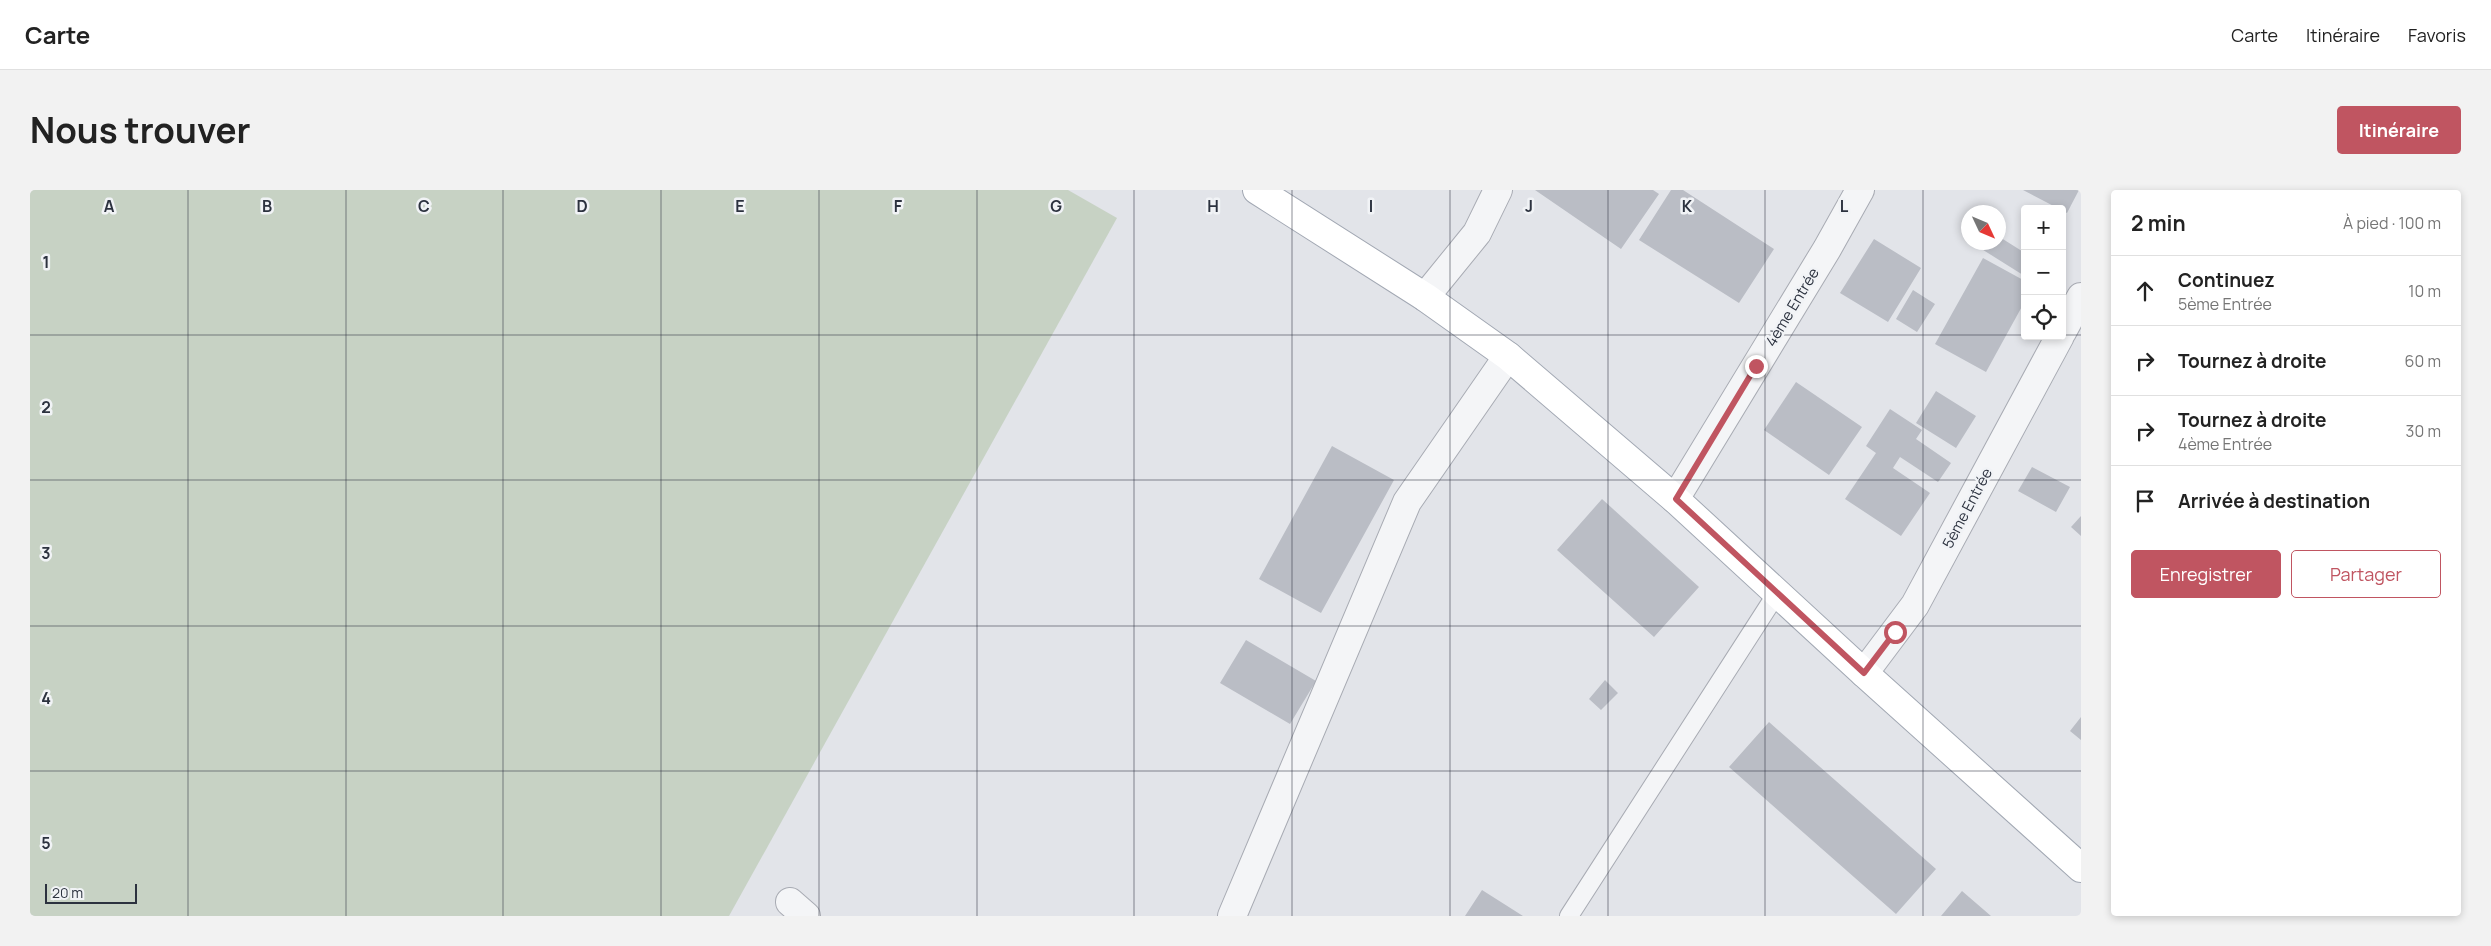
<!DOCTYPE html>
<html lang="fr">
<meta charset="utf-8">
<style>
:root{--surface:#fff;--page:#f2f2f2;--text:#222;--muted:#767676;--line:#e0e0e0;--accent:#c05561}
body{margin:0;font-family:Manrope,sans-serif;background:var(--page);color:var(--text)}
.controls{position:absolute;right:15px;top:15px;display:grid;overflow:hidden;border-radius:5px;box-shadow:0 2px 8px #0003}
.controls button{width:45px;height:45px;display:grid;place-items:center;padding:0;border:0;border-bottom:1px solid var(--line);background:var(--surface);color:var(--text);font:25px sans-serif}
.compass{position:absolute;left:1931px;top:15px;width:45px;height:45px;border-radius:50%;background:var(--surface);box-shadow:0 2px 8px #0003;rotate:134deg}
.scale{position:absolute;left:15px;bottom:12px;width:92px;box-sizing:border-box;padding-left:5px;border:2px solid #2c323f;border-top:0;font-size:14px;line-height:18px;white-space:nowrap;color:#2c323f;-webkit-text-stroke:4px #f1f3f6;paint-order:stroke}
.stop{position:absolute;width:15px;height:15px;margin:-11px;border:4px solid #c05561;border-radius:50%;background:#fff}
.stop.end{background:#c05561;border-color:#fff;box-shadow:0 1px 5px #0008}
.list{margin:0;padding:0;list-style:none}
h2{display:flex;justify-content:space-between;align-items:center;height:65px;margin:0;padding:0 20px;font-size:21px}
h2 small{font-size:16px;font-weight:400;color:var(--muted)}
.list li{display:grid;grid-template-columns:32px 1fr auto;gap:15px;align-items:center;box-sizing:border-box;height:70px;padding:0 20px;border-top:1px solid var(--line)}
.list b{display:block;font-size:19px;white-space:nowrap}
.list p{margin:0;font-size:16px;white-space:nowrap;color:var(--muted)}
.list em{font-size:16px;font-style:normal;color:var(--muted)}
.actions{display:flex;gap:10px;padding:15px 20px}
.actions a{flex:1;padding:11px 0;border:1px solid var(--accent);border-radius:5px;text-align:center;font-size:18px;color:var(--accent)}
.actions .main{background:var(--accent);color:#fff}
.icon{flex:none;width:28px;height:28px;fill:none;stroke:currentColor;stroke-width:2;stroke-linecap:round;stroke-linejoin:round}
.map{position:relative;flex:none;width:2051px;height:726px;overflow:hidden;border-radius:5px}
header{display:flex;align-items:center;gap:30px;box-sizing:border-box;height:70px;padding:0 25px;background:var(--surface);border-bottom:1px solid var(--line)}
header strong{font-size:24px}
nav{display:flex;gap:28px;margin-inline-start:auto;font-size:18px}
.intro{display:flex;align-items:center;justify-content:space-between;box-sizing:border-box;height:120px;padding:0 30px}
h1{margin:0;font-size:35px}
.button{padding:12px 22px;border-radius:5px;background:var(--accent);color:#fff;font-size:18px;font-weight:700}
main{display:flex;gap:30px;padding:0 30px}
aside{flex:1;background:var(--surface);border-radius:5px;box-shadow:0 2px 8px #0003}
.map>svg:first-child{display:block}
</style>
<header>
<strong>Carte</strong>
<nav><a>Carte</a><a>Itinéraire</a><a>Favoris</a></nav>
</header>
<div class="intro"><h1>Nous trouver</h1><a class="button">Itinéraire</a></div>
<main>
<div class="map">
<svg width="2051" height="726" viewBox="0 0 2051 726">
<rect width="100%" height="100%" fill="#e2e4e9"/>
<!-- green -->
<path fill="#c7d2c4" d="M0,0H1038L1087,28L699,726H0Z"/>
<!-- building -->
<path fill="#babdc5" d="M1505,0H1623L1629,4L1591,59Z
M1641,0H1653L1744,59L1709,113L1609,50Z
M1993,0H2049L2037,23Z
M1968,46L1995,63V82L1993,85L1950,58L1953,52H1968Z
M1844,49L1891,78L1858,132L1810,103Z
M1953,68L1995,91V111L1956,182L1905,154Z
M1883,100L1905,114L1887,142L1866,129Z
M1766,192L1832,237L1799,285L1734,240Z
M1906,201L1946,226L1926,258L1886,233Z
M1860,219L1892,240L1886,249L1921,273L1908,292L1870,267L1863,278L1900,303L1871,346L1815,309L1846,263L1836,256Z
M1302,256L1364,290L1291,423L1229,389Z
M2002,277L2040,297L2026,322L1988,301Z
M1572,309L1669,397L1624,447L1527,360Z
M2051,326V346L2041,337Z
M1216,450L1286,491L1260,534L1190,493Z
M1575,490L1588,503L1571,520L1559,509Z
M2051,527V550L2040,541Z
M1739,532L1906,679L1866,724L1699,577Z
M1452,700L1493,726H1435Z
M1932,701L1961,726H1911Z"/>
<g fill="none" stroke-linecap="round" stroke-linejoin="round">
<defs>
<path id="service" d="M1539,726L1747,403"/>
<path id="minor" d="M1395,107L1447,43L1468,0
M2032,142L2051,107
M1645,309L1797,59L1830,0
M1834,483L1885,415L2030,146
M760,712L776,726
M1202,726L1377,312L1478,166"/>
<path id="primary" d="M1227,0L1395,107L1478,166L1645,309L1834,483L2051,678"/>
</defs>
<!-- service casing -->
<use href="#service" stroke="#a8abb3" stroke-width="20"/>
<!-- minor casing -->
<use href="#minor" stroke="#a8abb3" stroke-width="30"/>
<!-- primary casing -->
<use href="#primary" stroke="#a2a8b3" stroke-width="30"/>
<!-- service -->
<use href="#service" stroke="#f4f5f7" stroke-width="18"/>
<!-- minor -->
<use href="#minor" stroke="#f4f5f7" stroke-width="28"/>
<!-- primary -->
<use href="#primary" stroke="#fff" stroke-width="28"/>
</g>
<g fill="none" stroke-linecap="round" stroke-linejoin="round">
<!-- route -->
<path stroke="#c05561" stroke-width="6" d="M1726,176L1646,309L1834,483L1865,442"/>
</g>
<!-- grid -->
<path fill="none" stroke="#2c323f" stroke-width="1" stroke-opacity="0.55" d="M158,0V726M316,0V726M473,0V726M631,0V726M789,0V726M947,0V726M1104,0V726M1262,0V726M1420,0V726M1578,0V726M1735,0V726M1893,0V726M0,145H1995M2032,145H2051M0,290H2051M0,436H2051M0,581H2051"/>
<g text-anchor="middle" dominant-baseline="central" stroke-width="5" stroke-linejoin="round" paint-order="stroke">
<!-- street labels -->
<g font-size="15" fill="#2c323f" stroke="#f1f3f6">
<text transform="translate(1762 117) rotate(-59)">4ème Entrée</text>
<text transform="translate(1937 318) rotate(-62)">5ème Entrée</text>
</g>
</g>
<g font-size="16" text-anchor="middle" font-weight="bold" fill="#2c323f" stroke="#f1f3f6" stroke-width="5" stroke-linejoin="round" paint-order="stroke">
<text x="79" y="22">A</text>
<text x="237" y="22">B</text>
<text x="394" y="22">C</text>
<text x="552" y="22">D</text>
<text x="710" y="22">E</text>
<text x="868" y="22">F</text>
<text x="1026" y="22">G</text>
<text x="1183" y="22">H</text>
<text x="1341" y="22">I</text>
<text x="1499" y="22">J</text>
<text x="1657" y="22">K</text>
<text x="1814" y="22">L</text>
<text x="16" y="78">1</text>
<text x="16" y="223">2</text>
<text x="16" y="369">3</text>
<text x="16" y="514">4</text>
<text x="16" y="659">5</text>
</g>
</svg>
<div class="controls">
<button>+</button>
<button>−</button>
<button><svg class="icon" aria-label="locate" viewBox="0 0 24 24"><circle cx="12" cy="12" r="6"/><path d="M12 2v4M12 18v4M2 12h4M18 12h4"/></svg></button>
</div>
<svg class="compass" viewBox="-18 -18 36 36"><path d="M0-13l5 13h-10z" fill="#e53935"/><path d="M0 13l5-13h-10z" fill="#767676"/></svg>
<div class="scale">20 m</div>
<div class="stop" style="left:1865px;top:442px"></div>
<div class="stop end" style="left:1726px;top:176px"></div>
</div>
<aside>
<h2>2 min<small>À pied · 100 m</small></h2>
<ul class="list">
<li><svg class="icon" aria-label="ahead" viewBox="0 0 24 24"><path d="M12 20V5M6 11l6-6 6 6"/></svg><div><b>Continuez</b><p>5ème Entrée</p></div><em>10 m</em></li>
<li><svg class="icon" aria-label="right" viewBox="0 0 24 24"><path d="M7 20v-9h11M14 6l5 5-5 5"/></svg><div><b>Tournez à droite</b></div><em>60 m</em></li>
<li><svg class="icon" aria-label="right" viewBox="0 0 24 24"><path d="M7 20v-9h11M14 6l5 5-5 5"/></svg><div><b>Tournez à droite</b><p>4ème Entrée</p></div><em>30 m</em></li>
<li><svg class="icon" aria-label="arrive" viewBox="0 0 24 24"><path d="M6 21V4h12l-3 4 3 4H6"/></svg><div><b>Arrivée à destination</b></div></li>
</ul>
<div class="actions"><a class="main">Enregistrer</a><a>Partager</a></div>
</aside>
</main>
